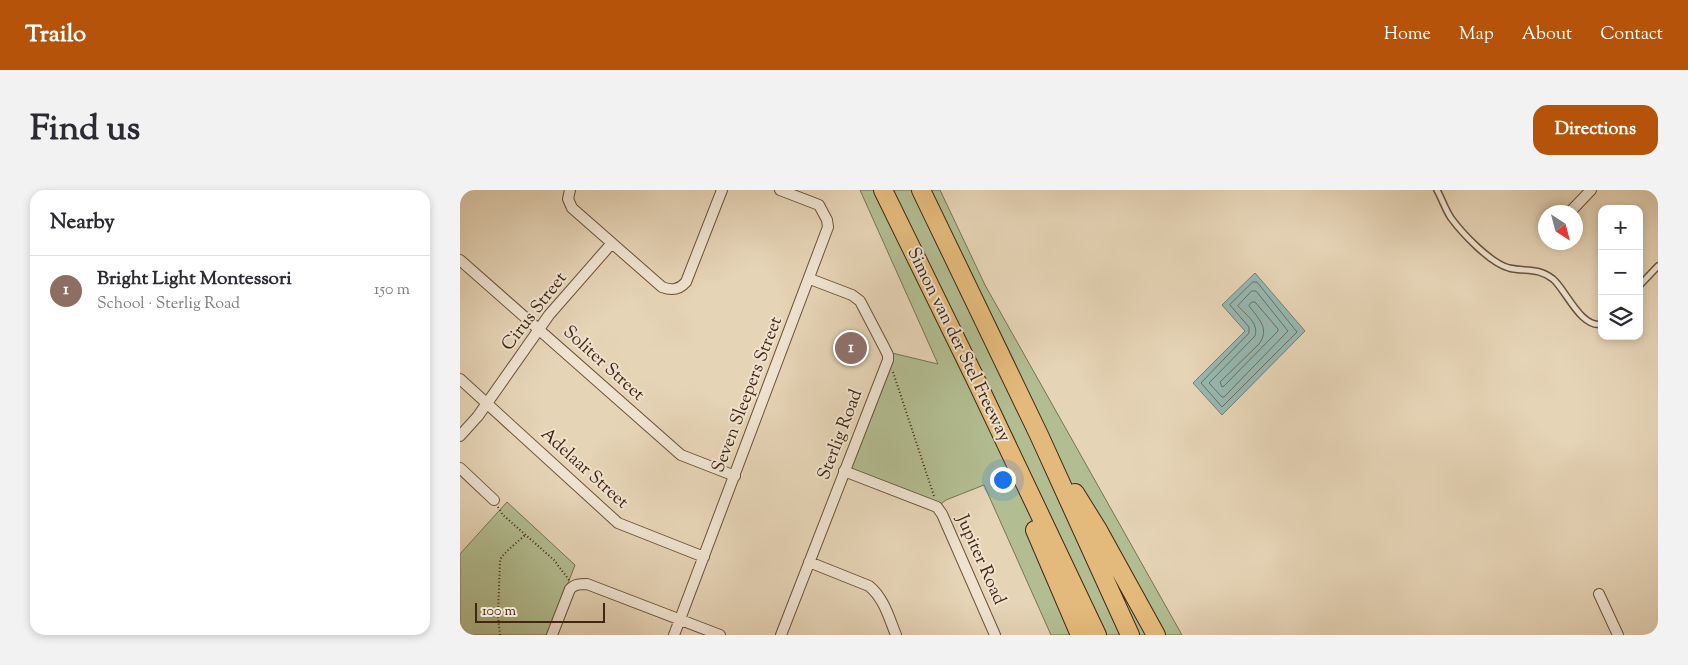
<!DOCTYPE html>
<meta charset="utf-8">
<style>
:root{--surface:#fff;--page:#f2f2f3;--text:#2b2b33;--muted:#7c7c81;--line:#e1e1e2;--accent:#b45309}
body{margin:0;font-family:"Sorts Mill Goudy",serif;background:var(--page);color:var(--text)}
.controls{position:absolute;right:15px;top:15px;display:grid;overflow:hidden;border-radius:10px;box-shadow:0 2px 8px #0003}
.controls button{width:45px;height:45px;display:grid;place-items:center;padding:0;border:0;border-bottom:1px solid var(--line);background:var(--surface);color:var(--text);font:25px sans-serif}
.compass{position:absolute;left:1078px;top:15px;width:45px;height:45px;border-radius:50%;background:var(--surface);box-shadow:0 2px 8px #0003;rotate:144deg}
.scale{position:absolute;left:15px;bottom:12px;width:130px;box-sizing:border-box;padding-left:5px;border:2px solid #412611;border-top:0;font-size:14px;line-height:18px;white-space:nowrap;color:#412611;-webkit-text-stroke:4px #efe3d0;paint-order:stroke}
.you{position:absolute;left:542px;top:289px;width:18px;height:18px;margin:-12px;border:4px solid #fff;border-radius:50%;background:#1a73e8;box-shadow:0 0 0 8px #1a73e833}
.badge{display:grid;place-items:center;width:32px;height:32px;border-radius:50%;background:var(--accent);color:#fff;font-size:16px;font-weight:700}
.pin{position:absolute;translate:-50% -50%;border:2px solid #fff;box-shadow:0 1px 5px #0006}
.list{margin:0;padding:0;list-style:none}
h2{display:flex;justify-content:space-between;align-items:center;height:65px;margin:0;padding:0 20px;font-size:21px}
h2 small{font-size:16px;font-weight:400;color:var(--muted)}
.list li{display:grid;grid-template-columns:32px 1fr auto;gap:15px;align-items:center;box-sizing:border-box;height:70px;padding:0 20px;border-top:1px solid var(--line)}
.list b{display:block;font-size:19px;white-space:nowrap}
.list p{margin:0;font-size:16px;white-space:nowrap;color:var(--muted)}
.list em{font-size:16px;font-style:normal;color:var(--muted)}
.icon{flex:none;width:28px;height:28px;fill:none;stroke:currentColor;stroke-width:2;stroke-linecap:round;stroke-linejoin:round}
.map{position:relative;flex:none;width:1198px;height:445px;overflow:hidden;border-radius:15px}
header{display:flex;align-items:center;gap:30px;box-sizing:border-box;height:70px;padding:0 25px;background:var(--accent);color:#fff}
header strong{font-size:24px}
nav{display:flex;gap:28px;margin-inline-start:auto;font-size:18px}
.intro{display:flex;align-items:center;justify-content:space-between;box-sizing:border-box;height:120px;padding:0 30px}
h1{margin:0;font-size:35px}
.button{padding:12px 22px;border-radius:15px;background:var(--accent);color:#fff;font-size:18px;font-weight:700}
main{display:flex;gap:30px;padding:0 30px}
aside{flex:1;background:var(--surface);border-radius:15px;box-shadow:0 2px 8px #0003}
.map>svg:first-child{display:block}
</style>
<header>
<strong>Trailo</strong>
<nav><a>Home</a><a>Map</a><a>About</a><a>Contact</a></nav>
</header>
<div class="intro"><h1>Find us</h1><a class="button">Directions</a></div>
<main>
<aside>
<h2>Nearby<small></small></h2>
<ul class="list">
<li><span class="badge" style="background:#8d6e63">1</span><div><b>Bright Light Montessori</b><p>School · Sterlig Road</p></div><em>150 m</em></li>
</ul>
</aside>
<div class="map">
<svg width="1198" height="445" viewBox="0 0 1198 445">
<rect width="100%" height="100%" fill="#e6d4b6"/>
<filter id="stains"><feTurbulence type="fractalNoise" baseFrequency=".004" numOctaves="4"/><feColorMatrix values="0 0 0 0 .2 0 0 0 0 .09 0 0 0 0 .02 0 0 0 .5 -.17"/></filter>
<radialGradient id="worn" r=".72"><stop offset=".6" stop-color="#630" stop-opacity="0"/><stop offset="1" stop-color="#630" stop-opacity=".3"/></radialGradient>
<!-- green -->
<path fill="#b2bd91" stroke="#7a7251" d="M400,0H480L525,95L722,445H591L524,295L486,310L477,317L384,281L432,163L478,174Z
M47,312L115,375L88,445H0V364Z"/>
<!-- water -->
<path fill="#96b8b2" stroke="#747e72" d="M795,83L845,141L762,225L733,193L785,141L762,115Z"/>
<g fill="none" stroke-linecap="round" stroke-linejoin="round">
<!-- shore -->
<path stroke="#6c6f62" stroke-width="1" d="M793,92H797L837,142L762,217L741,193L789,143V137L770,115Z
M792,101H796L828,141L764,207H762L749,193L795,146C799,133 786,125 778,116Z
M792,112H795L818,139V141L764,196L762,197L760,192L799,154C810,139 799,129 789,116Z"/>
<defs>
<path id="service" d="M977,0C982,9 985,19 991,28C1002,43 1030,73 1049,78C1066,82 1077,77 1093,89C1106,100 1121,139 1142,134
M1179,96L1198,76"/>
<path id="minor" d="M110,0L108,9L112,18L202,97C212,101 219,100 226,92L262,0
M1110,22L1131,0
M0,70L221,265L275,286
M0,189L158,333L244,367
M0,246L18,226L89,125L152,53
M0,278L34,310
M384,281L477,317L482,324L535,445
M349,372L409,396C424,408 429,428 436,445
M1139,404L1158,445
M92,445L110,399C115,394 120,394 127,394L260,445
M214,445L368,37L367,30L359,15L320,0
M321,445L428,170V165L424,157L400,111L392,105L350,89"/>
<path id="motorway" d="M423,0L514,186L637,445
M461,0L579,245L670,445
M615,303L638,340L696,445
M575,340L620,445"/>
</defs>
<!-- service casing -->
<use href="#service" stroke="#6a523a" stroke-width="8"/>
<!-- minor casing -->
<use href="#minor" stroke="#6a523a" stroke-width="12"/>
<!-- motorway casing -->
<use href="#motorway" stroke="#412611" stroke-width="20"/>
<!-- path -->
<path stroke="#412611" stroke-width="2" stroke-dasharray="1 2.5" stroke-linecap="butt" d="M433,182L474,306
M38,317L43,325L94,370L109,390
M40,445L38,426L40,370C43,363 59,351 66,344"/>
<!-- service -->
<use href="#service" stroke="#efe3d0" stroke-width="5"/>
<!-- minor -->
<use href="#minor" stroke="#efe3d0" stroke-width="10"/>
<!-- motorway -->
<use href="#motorway" stroke="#e3ba7b" stroke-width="18"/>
</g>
<g text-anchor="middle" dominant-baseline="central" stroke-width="4" stroke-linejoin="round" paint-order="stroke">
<!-- street labels -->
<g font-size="18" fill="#412611" stroke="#efe3d0">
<text transform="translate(75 122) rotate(-52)">Cirus Street</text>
<text transform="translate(498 155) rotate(64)">Simon van der Stel Freeway</text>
<text transform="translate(143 174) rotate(42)">Soliter Street</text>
<text transform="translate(288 205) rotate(-69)">Seven Sleepers Street</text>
<text transform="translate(381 245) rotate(-69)">Sterlig Road</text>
<text transform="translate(124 279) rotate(42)">Adelaar Street</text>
<text transform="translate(520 370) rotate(66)">Jupiter Road</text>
</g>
</g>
<rect width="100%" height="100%" filter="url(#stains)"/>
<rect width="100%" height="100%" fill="url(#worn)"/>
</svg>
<div class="controls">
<button>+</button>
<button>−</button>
<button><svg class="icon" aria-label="layers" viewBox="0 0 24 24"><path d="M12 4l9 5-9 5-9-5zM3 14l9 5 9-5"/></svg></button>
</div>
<svg class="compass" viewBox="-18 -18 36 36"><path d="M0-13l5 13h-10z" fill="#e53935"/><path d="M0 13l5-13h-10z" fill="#7c7c81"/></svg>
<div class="scale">100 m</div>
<div class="you"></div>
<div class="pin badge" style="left:391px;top:158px;background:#8d6e63">1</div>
</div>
</main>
